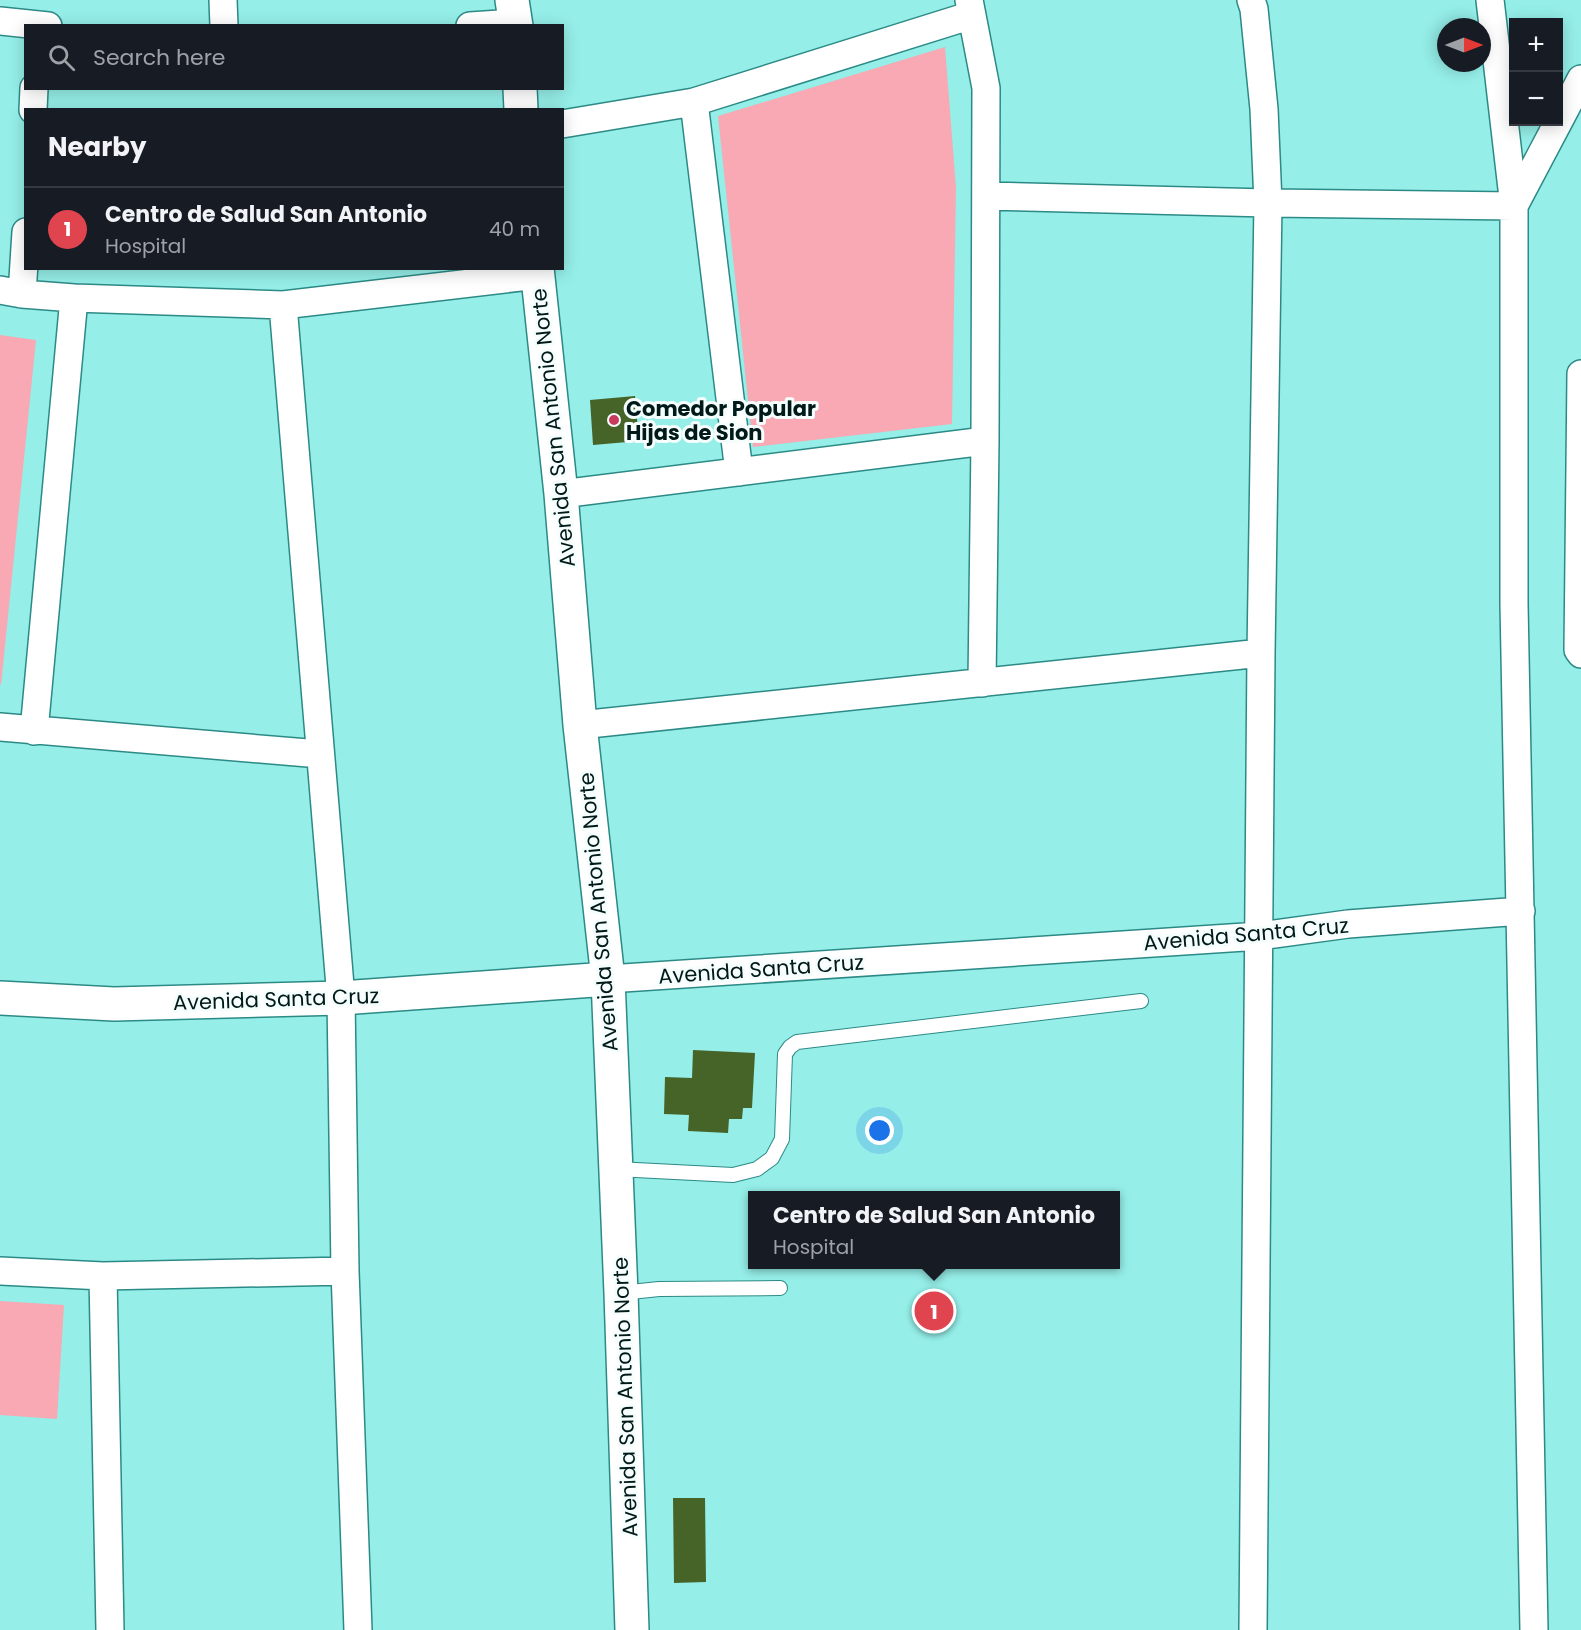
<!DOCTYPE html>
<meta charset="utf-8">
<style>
:root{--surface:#171b24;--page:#242831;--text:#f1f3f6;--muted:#9ea1a6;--line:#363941;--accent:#0b8043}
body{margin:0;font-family:Poppins,sans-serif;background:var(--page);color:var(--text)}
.controls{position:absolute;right:18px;top:18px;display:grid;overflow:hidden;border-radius:0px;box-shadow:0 3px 15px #0003}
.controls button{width:54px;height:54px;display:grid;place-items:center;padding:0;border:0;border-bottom:2px solid var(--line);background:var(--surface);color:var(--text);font:30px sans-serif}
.compass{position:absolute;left:1437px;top:18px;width:54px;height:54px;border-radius:50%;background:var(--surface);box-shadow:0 3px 15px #0003;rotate:90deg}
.you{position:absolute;left:880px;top:1131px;width:21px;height:21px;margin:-15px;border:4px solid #fff;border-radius:50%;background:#1a73e8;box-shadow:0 0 0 9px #1a73e833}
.badge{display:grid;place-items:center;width:39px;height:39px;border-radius:50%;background:var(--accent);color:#fff;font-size:20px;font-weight:700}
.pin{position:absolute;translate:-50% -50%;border:3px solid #fff;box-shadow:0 2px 6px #0006}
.popup{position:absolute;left:748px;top:1191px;width:372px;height:78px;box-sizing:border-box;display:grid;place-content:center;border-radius:0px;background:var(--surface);filter:drop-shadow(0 2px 4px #0005);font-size:20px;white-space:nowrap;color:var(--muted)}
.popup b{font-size:22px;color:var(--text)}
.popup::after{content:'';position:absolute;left:50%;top:100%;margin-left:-12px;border:12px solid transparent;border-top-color:var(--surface)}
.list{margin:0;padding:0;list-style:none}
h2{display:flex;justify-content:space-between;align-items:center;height:78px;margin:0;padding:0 24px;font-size:26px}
h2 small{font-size:20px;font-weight:400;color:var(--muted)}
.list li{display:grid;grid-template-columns:39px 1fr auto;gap:18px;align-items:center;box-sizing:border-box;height:84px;padding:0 24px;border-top:2px solid var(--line)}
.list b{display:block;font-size:22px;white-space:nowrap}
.list p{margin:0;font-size:20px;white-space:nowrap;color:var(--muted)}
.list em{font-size:20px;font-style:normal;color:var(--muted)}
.icon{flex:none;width:33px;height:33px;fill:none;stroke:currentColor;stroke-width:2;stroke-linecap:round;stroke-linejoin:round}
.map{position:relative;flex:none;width:1581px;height:1630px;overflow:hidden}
.search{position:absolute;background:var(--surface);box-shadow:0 3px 15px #0003;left:24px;top:24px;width:540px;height:66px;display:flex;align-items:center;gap:15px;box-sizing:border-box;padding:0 21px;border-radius:0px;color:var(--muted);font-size:22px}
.panel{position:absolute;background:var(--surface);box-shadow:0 3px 15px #0003;left:24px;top:108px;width:540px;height:162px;border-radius:0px}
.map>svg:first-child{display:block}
</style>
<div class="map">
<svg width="1581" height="1630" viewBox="0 0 1581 1630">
<rect width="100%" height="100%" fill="#95eee8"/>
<!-- green -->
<path fill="#f8a9b3" d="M945,47L956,188L952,424L753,447L718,116Z
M0,335L36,340L1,685L0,684Z
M0,1301L64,1305L57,1419L0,1415Z"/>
<!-- building -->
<path fill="#476428" d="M635,396L639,441L593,445L590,400Z
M693,1050L755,1053L752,1108H743L742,1119H729L728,1133L688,1131L689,1115L664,1114L665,1077L692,1078Z
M673,1498H705L706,1582L674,1583Z"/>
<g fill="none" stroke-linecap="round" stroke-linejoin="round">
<defs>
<path id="lane" d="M616,1169L733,1175L757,1169L772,1158L782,1139L785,1054L790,1047L797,1042L1141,1001
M621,1293L659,1289L780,1288"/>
<path id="street" d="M223,0L224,26
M969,0L986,88L985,441L982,683
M1251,0L1254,9L1264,109L1268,203L1261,653L1253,1630
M1490,0L1514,206V604L1534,1630
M0,21L48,26
M470,26L516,23
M694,102L739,472
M33,110L34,88
M562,124L694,102L972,15
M986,196L1268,203L1514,206L1581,79
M0,290L22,294L74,298L283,305L538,275
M22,294L26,232
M283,305L341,998L345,1271L358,1630
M1581,374L1578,650L1581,654
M561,494L985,441
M580,725L1261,653
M0,727L320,754
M34,731L74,298
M608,979L1260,936L1348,924L1521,911
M0,1271L103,1276L345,1271
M103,1276L110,1630"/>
<path id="secondary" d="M512,0L516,26
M520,88L521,110
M537,268L561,494L580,725L608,979L621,1293L632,1630
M0,998L114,1004L341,998L608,979"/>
</defs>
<!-- lane casing -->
<use href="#lane" stroke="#2c8a86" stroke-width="16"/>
<!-- street casing -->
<use href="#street" stroke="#2c8a86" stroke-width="30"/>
<!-- secondary casing -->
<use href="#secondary" stroke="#2c8a86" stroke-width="36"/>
<!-- lane -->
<use href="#lane" stroke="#fff" stroke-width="14"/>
<!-- street -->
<use href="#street" stroke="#fff" stroke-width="27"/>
<!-- secondary -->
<use href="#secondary" stroke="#fff" stroke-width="33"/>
</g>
<!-- markers -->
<circle fill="#ca3a5d" stroke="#f6fefd" stroke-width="2" cx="614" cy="420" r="6"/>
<g text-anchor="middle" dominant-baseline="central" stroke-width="6" stroke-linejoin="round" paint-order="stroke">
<!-- poi labels -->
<g font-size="21" font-weight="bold" fill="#001a19" stroke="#f6fefd" text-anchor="start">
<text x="626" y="408">Comedor Popular<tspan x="626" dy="24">Hijas de Sion</tspan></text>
</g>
<!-- street labels -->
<g font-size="21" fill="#001a19" stroke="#f6fefd">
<text transform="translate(553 428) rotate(-96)">Avenida San Antonio Norte</text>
<text transform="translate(598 912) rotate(-95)">Avenida San Antonio Norte</text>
<text transform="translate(1246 934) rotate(-5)">Avenida Santa Cruz</text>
<text transform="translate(761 969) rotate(-4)">Avenida Santa Cruz</text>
<text transform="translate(276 999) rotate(-2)">Avenida Santa Cruz</text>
<text transform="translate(625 1397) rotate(-92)">Avenida San Antonio Norte</text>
</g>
</g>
</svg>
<div class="controls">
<button>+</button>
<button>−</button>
</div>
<svg class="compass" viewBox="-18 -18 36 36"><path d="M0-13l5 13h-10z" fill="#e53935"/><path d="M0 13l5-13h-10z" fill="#9ea1a6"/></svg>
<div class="you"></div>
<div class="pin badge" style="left:934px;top:1311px;background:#e0444e">1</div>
<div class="popup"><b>Centro de Salud San Antonio</b>Hospital</div>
<div class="search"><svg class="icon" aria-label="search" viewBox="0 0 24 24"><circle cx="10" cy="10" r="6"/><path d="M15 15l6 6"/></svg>Search here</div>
<section class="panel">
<h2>Nearby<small></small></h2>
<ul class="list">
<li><span class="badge" style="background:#e0444e">1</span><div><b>Centro de Salud San Antonio</b><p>Hospital</p></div><em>40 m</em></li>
</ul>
</section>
</div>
